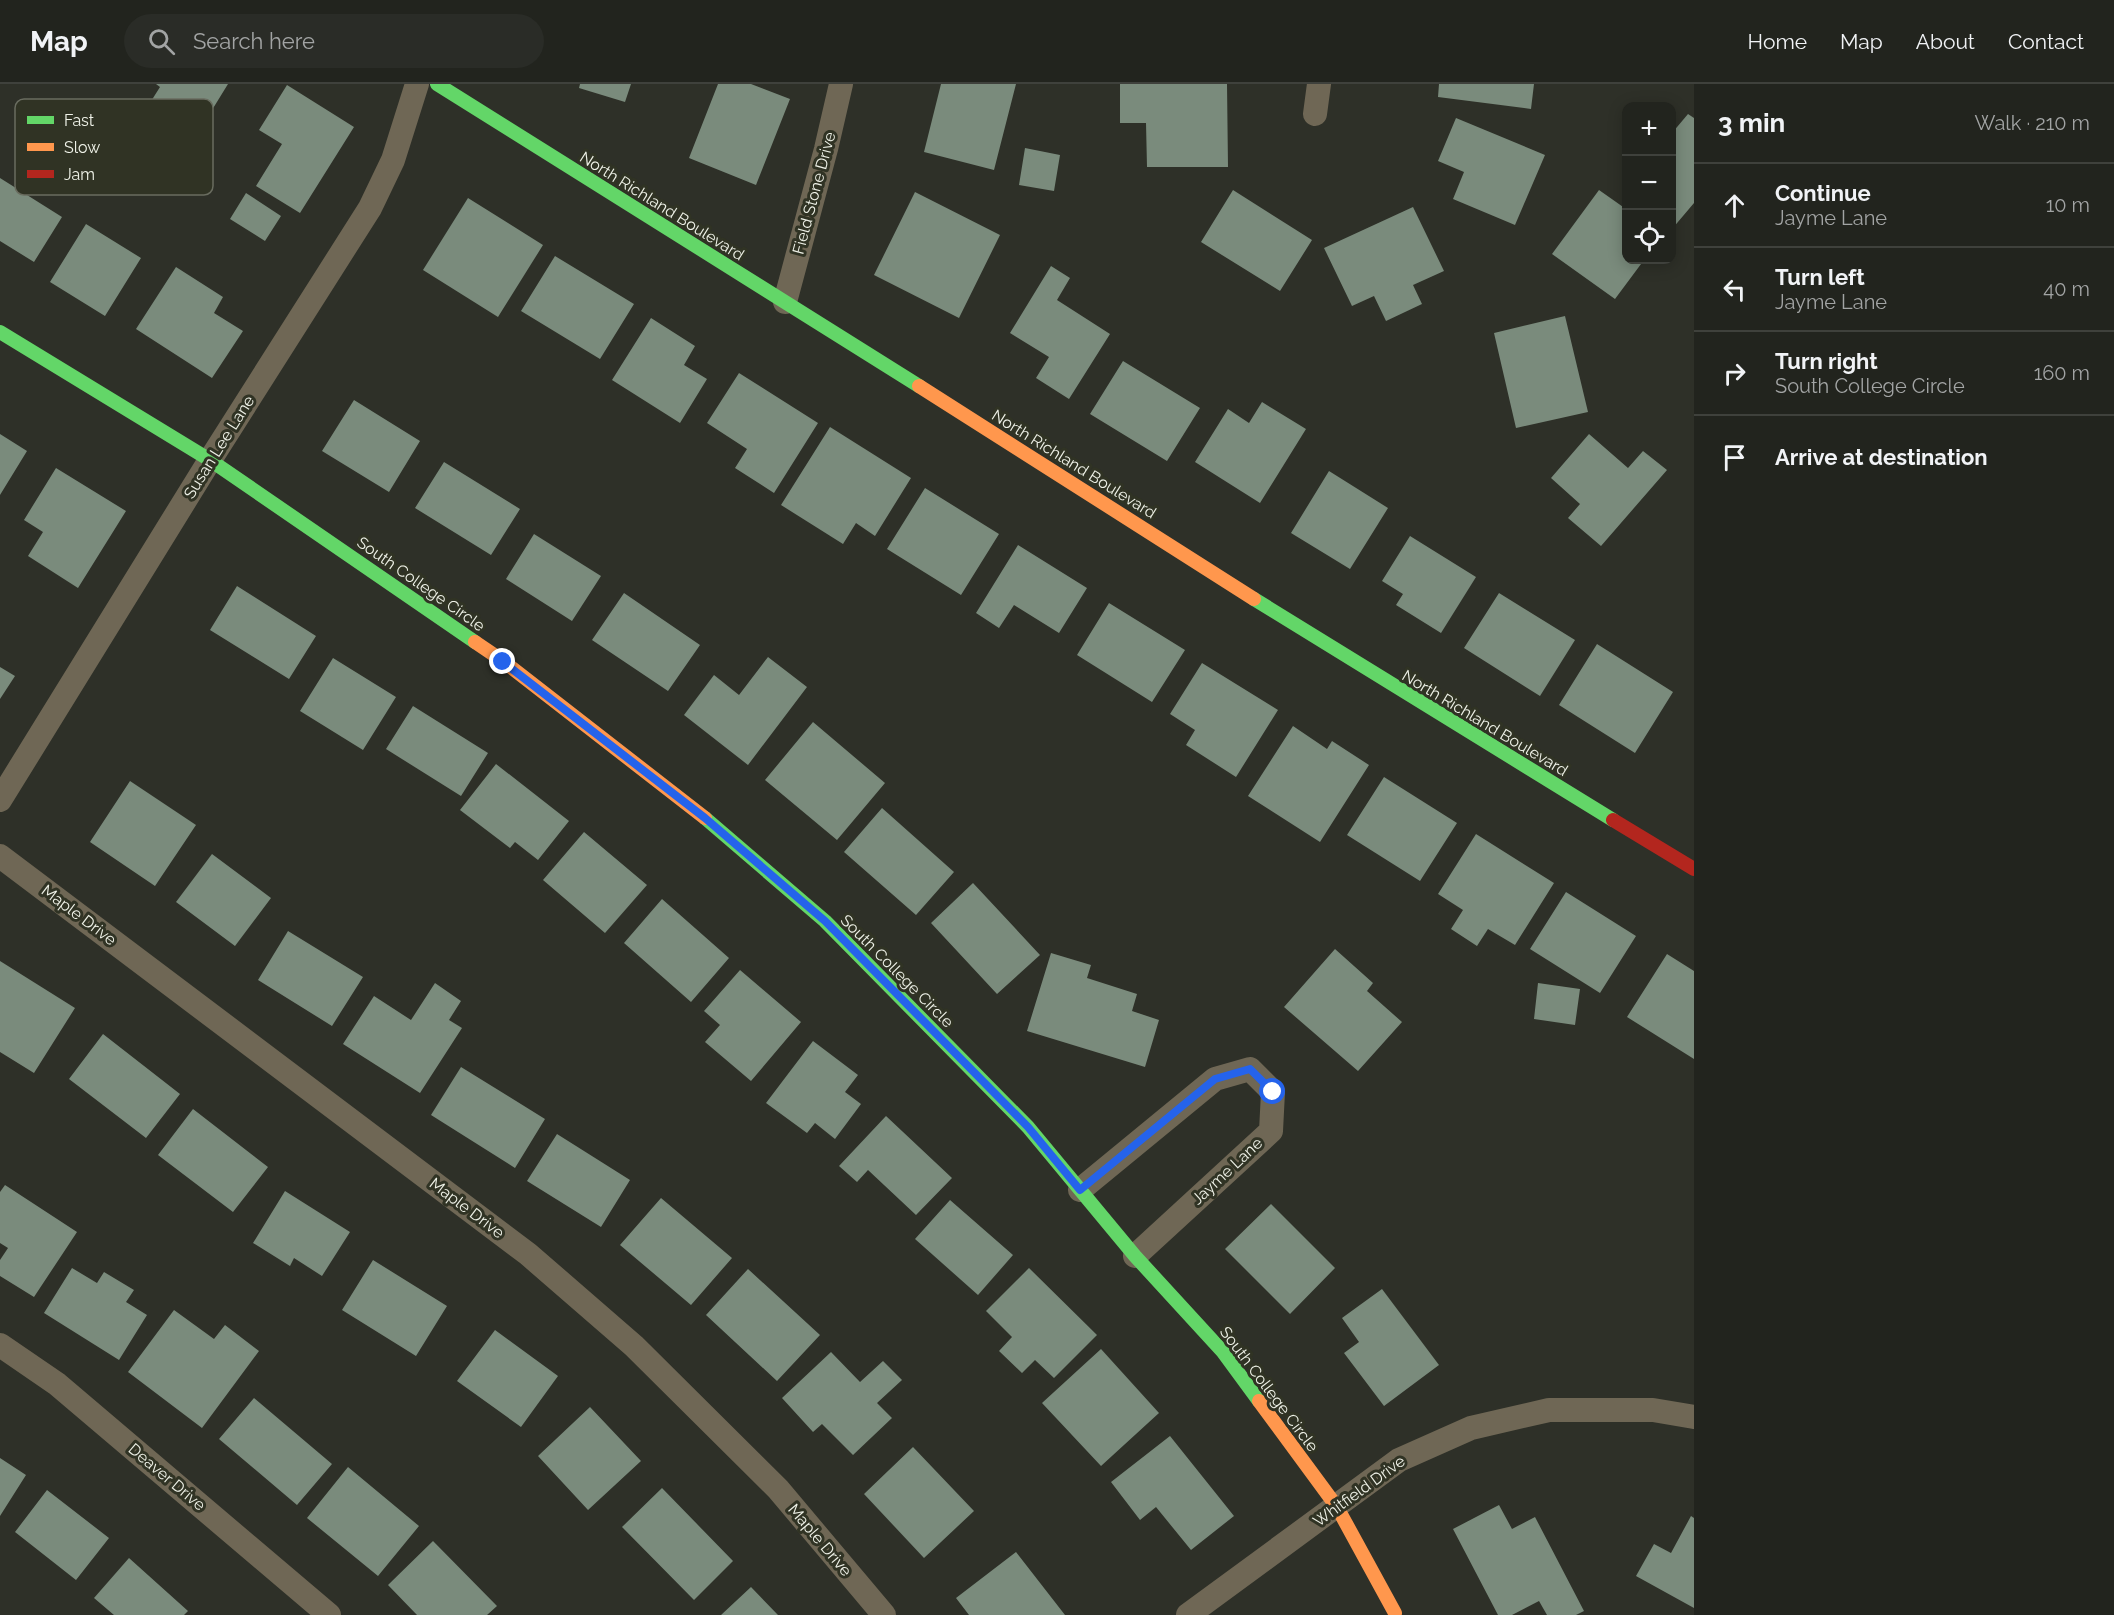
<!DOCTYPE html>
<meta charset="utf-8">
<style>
:root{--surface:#22241e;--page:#2a2c27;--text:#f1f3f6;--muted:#a2a4a4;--line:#3f413c}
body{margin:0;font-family:Raleway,sans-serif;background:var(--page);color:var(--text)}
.controls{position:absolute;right:18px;top:18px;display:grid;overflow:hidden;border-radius:12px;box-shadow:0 3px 15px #0003}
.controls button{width:54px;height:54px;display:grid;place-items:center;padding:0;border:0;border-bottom:2px solid var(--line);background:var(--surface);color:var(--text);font:30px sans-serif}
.stop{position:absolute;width:18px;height:18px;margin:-14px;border:4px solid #2563eb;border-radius:50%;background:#fff}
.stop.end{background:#2563eb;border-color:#fff;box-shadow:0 2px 6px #0008}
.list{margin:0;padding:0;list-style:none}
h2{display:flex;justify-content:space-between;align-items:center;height:78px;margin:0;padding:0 24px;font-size:26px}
h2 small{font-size:20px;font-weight:400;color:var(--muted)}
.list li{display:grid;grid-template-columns:39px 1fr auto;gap:18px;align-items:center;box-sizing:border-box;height:84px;padding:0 24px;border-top:2px solid var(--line)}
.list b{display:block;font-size:22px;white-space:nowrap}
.list p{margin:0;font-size:20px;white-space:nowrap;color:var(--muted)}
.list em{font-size:20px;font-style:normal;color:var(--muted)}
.icon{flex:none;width:33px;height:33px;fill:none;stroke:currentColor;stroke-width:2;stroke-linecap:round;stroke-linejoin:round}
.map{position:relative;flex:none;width:1694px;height:1531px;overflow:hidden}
header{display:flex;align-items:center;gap:36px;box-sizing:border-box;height:84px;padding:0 30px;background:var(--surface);border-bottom:2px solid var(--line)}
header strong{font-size:28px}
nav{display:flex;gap:33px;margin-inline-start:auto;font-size:21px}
.search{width:420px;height:54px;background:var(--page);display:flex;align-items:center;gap:15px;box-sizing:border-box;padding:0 21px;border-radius:33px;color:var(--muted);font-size:22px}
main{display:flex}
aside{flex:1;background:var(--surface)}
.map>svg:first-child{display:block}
</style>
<header>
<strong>Map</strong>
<div class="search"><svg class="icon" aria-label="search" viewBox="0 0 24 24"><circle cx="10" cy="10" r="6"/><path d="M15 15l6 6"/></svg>Search here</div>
<nav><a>Home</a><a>Map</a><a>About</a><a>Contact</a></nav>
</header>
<main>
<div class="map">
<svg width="1694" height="1531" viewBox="0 0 1694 1531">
<rect width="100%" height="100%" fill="#2e3028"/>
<!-- building -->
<path fill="#7a8b7c" d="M156,0H228L196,52L148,22L160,3Z
M580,0H631L625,18L579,4Z
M718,0H751L790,15L756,101L689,74Z
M941,0H1016L994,86L924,68Z
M1120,0H1227L1228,83H1147L1146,39H1120Z
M1439,0H1534L1531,25L1438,13Z
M287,1L354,43L300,129L256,102L282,60L259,46Z
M1688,30L1694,34V119L1672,145V49Z
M1456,34L1545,71L1515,141L1453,115L1464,88L1438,77Z
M1025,64L1060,71L1054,107L1019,101Z
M0,94L62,133L34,178L0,157Z
M1233,106L1312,156L1280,207L1201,158Z
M1599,106L1626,125V176H1644L1615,215L1552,170Z
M915,108L1000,151L959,234L874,191Z
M246,109L281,132L265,157L230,135Z
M468,114L543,161L498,233L423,186Z
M1413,123L1444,187L1413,201L1422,220L1386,237L1374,212L1352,222L1324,164Z
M86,140L141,174L105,232L50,198Z
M555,172L634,220L600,275L521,227Z
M1051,182L1070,194L1057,216L1110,250L1069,315L1036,294L1049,273L1010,249Z
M176,183L223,213L214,229L243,247L212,294L136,245Z
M1565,232L1588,328L1516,344L1494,249Z
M651,234L695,262L684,281L707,295L680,339L612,296Z
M1123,277L1200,324L1167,377L1090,330Z
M739,289L818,339L774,409L735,384L747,365L707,339Z
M354,316L420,357L389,408L322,367Z
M1262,318L1306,345L1260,419L1195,378L1228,325L1249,339Z
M830,343L911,394L875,452L856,439L843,460L781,421Z
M0,350L27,367L0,411Z
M1589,350L1628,384L1643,367L1667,386L1601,462L1568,434L1580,420L1551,394Z
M444,378L520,425L491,471L415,424Z
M56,384L126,427L78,504L28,472L43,448L24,436Z
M1329,387L1388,424L1350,485L1291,449Z
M925,404L999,450L961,511L887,465Z
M534,450L601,492L572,537L506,495Z
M1410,452L1476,493L1441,549L1396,521L1403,510L1382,497Z
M1018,461L1087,504L1059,549L1014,521L999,544L976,529Z
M237,502L316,552L289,595L210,546Z
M624,509L700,561L668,607L592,556Z
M1499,509L1575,556L1540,612L1464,564Z
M1109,519L1185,566L1152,618L1077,571Z
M1597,560L1673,608L1635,669L1559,621Z
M768,573L807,603L748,681L684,631L714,591L739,611Z
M333,574L396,613L363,666L300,627Z
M1202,579L1278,626L1236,693L1186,661L1195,646L1170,630Z
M0,583L15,592L0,615Z
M413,622L488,669L461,712L386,665Z
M813,638L885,699L837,756L765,696Z
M1293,642L1327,665L1332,657L1369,681L1320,758L1248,712Z
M496,680L569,737L538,776L515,758L510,764L460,726Z
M1384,693L1457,739L1420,797L1347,751Z
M130,697L196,741L155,802L90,758Z
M882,724L954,788L916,831L844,768Z
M584,748L647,801L605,849L543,796Z
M1476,750L1554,799L1515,861L1488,845L1477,862L1451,845L1463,826L1438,810Z
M212,770L271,814L235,862L176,818Z
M973,799L1040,871L997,910L931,839Z
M1566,808L1636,852L1600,909L1530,865Z
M662,815L729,874L691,918L624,859Z
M288,847L363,893L332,942L258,896Z
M1335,865L1373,899L1367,907L1402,938L1358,987L1284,923Z
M1051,869L1091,881L1087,894L1137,910L1132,927L1159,936L1145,983L1027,947Z
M1667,870L1694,887V975L1627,933Z
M0,877L75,924L34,989L0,968Z
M740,886L801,938L751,997L705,958L720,941L704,927Z
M435,899L461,917L449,936L462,944L420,1009L343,960L374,912L411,936Z
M1538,899L1580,905L1575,941L1534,935Z
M103,950L180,1010L146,1054L69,995Z
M813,957L858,991L845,1008L861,1020L835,1055L815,1039L807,1049L766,1019Z
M461,983L545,1035L515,1084L431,1031Z
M193,1025L268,1083L233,1128L158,1071Z
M886,1032L952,1094L916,1131L868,1086L857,1098L839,1082Z
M557,1050L630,1096L601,1143L527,1097Z
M5,1101L77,1148L34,1213L0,1192V1176L8,1164L0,1159V1108Z
M285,1107L350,1148L322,1192L294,1174L290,1182L253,1159Z
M661,1114L732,1174L691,1221L620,1161Z
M950,1116L1013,1171L978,1211L915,1155Z
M1271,1120L1335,1184L1290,1230L1225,1165Z
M373,1176L447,1222L416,1272L342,1226Z
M72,1184L97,1199L104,1188L134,1206L126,1218L147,1231L119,1276L44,1229Z
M1029,1184L1097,1251L1054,1294L1035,1276L1022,1289L999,1267L1012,1253L986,1227Z
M748,1185L820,1251L777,1297L706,1231Z
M1382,1205L1439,1281L1384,1322L1344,1269L1359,1258L1342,1234Z
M174,1226L214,1255L225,1241L259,1267L202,1344L128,1288Z
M495,1246L558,1292L521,1343L457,1297Z
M1101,1265L1159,1329L1101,1382L1042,1319Z
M831,1268L860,1298L883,1277L902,1296L877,1319L892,1334L853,1371L822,1340L813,1348L782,1314Z
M254,1314L332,1380L297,1421L219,1355Z
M590,1323L641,1377L588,1426L538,1372Z
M1170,1352L1234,1432L1191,1466L1156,1423L1140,1436L1111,1398Z
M913,1363L974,1427L924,1474L864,1410Z
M0,1374L26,1391L0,1432Z
M348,1383L419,1442L378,1492L307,1434Z
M662,1404L733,1477L694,1516L622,1443Z
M47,1406L109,1454L76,1496L15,1448Z
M1499,1421L1512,1445L1535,1433L1584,1527L1576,1531H1547L1539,1517L1512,1531H1498L1453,1445Z
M1691,1432L1694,1434V1524L1636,1492L1654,1460L1671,1469Z
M433,1457L497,1522L487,1531H417L388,1501Z
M1016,1468L1065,1531H969L956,1514Z
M129,1474L188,1527L184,1531H114L94,1514Z
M751,1503L778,1531H721Z"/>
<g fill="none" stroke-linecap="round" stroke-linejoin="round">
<!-- street -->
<path stroke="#6f6755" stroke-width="24" d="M1315,30L1319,0
M785,218L826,65L841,0
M0,716L210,376L370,124L393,76L417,0
M0,772L528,1170L634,1262L778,1405L884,1531
M1080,1106L1215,995L1250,985L1273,1008L1271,1047L1135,1172
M0,1261L57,1300L329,1531
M1188,1531L1399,1376L1471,1344L1549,1326H1653L1694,1333"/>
<!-- fast -->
<path stroke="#63d668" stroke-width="14" d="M437,0L919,302
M0,248L210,376L475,558
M1254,515L1613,736
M705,734L825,837L1028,1043L1135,1172L1223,1268L1259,1317"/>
<!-- slow -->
<path stroke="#ff974d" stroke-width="14" d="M919,302L1254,515
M475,558L503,577L705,734
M1259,1317L1337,1423L1395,1529"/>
<!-- jam -->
<path stroke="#b3261e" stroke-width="14" d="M1613,736L1694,785"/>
</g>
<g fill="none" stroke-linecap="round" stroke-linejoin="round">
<!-- route -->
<path stroke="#2563eb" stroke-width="8" d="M503,578L705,734L825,837L1028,1043L1080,1106L1215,995L1250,985L1273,1008"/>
</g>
<g text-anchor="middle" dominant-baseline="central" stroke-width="6" stroke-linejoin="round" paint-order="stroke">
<!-- street labels -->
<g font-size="16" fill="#eff2e8" stroke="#303324">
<text transform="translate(814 109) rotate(-75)">Field Stone Drive</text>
<text transform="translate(662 122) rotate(32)">North Richland Boulevard</text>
<text transform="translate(219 363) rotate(-58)">Susan Lee Lane</text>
<text transform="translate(1074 380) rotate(32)">North Richland Boulevard</text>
<text transform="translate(421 500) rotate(35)">South College Circle</text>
<text transform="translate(1485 639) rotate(31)">North Richland Boulevard</text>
<text transform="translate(79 831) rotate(37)">Maple Drive</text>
<text transform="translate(897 887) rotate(45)">South College Circle</text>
<text transform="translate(1227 1087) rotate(-43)">Jayme Lane</text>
<text transform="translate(467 1124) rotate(37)">Maple Drive</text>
<text transform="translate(1269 1305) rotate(53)">South College Circle</text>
<text transform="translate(167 1393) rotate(40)">Deaver Drive</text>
<text transform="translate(1359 1407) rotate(-36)">Whitfield Drive</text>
<text transform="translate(820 1456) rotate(50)">Maple Drive</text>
</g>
</g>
<!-- legend -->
<rect x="15" y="15" width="198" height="96" rx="9" fill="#303324" stroke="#696c5f" stroke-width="1.5"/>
<rect x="27" y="32" width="27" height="8" fill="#63d668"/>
<rect x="27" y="59" width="27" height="8" fill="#ff974d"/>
<rect x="27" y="86" width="27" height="8" fill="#b3261e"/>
<g font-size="16" fill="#eff2e8">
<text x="64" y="42">Fast</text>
<text x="64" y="69">Slow</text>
<text x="64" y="96">Jam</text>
</g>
</svg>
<div class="controls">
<button>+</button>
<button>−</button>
<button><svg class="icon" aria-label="locate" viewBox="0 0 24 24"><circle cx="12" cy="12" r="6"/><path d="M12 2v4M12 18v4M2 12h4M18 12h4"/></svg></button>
</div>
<div class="stop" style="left:1273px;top:1008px"></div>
<div class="stop end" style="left:503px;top:578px"></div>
</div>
<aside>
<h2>3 min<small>Walk · 210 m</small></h2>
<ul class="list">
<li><svg class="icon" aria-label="ahead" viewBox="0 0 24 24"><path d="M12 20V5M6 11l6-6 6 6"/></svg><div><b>Continue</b><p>Jayme Lane</p></div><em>10 m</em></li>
<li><svg class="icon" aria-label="left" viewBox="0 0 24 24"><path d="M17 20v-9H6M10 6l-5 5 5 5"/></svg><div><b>Turn left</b><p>Jayme Lane</p></div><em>40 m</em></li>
<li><svg class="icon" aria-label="right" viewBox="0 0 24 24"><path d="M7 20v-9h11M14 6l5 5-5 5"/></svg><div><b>Turn right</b><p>South College Circle</p></div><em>160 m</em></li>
<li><svg class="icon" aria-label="arrive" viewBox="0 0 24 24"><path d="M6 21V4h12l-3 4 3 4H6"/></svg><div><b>Arrive at destination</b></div></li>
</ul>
</aside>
</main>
